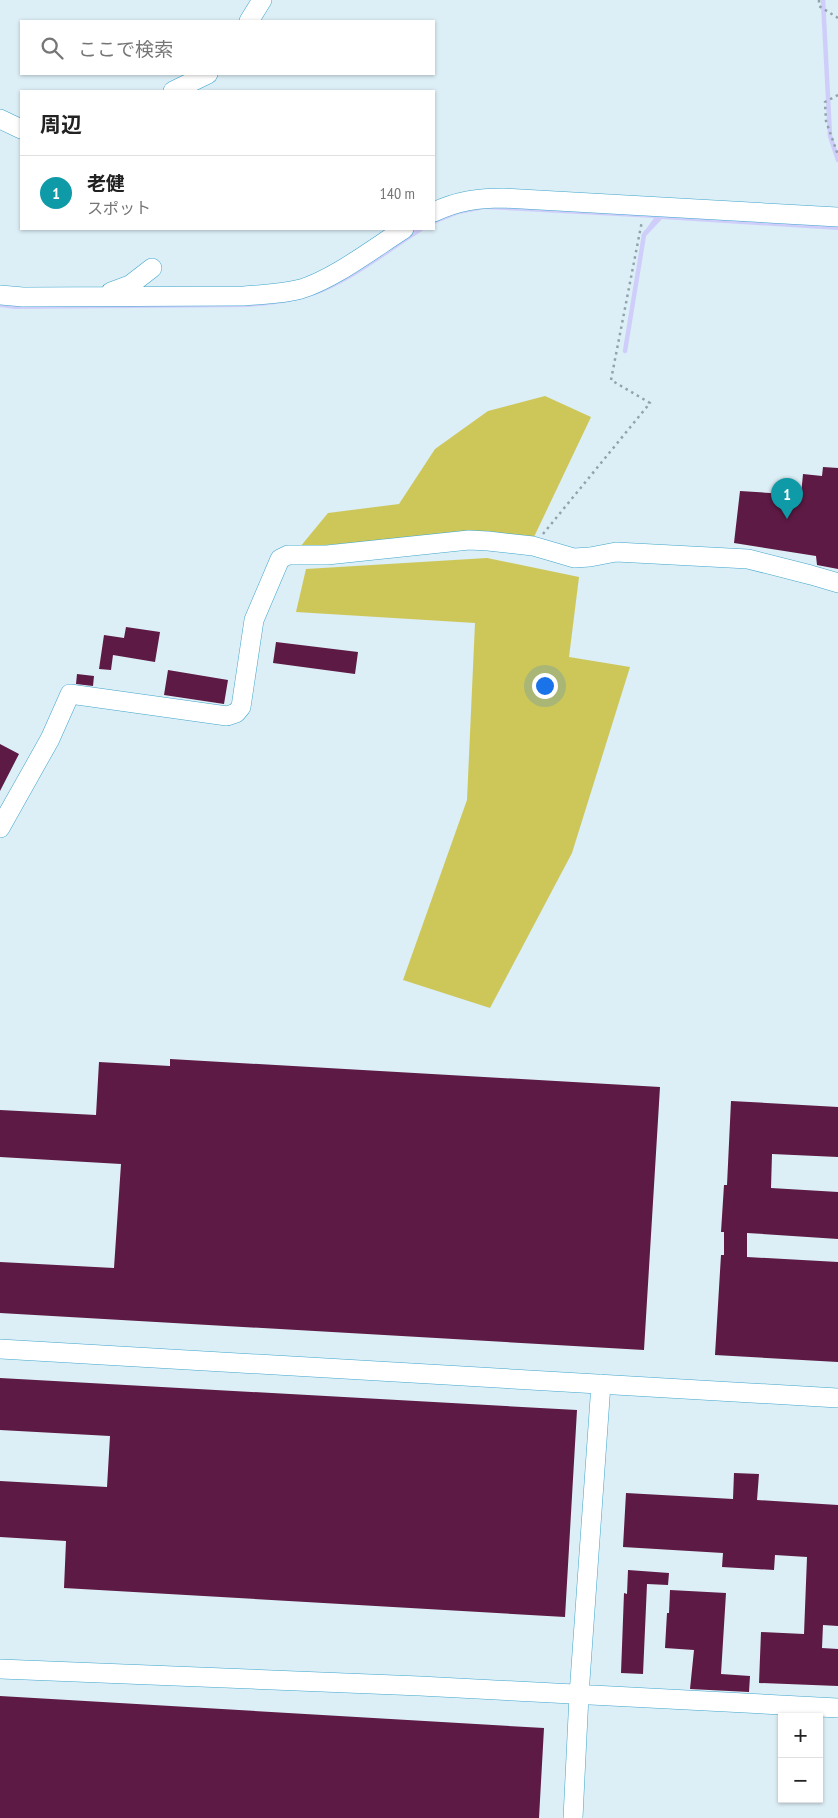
<!DOCTYPE html>
<html lang="ja">
<meta charset="utf-8">
<style>
:root{--surface:#fff;--page:#f6f6f6;--text:#222;--muted:#767676;--line:#e0e0e0;--accent:#954e29}
body{margin:0;font-family:"PT Sans Narrow","Noto Sans JP",sans-serif;background:var(--page);color:var(--text)}
.controls{position:absolute;right:15px;bottom:15px;display:grid;overflow:hidden;border-radius:0px;box-shadow:0 1px 4px #0004}
.controls button{width:45px;height:45px;display:grid;place-items:center;padding:0;border:0;border-bottom:1px solid var(--line);background:var(--surface);color:var(--text);font:25px sans-serif}
.you{position:absolute;left:544px;top:685px;width:18px;height:18px;margin:-12px;border:4px solid #fff;border-radius:50%;background:#1a73e8;box-shadow:0 0 0 8px #1a73e833}
.badge{display:grid;place-items:center;width:32px;height:32px;border-radius:50%;background:var(--accent);color:#fff;font-size:16px;font-weight:700}
.pin{position:absolute;translate:-50% -41px;filter:drop-shadow(0 1px 2px #0008)}
.pin::after{content:'';position:absolute;top:26px;width:18px;height:15px;background:inherit;clip-path:polygon(0 0,100% 0,50% 100%)}
.list{margin:0;padding:0;list-style:none}
h2{display:flex;justify-content:space-between;align-items:center;height:65px;margin:0;padding:0 20px;font-size:21px}
h2 small{font-size:16px;font-weight:400;color:var(--muted)}
.list li{display:grid;grid-template-columns:32px 1fr auto;gap:15px;align-items:center;box-sizing:border-box;height:75px;padding:0 20px;border-top:1px solid var(--line)}
.list b{display:block;font-size:19px;white-space:nowrap}
.list p{margin:0;font-size:16px;white-space:nowrap;color:var(--muted)}
.list em{font-size:16px;font-style:normal;color:var(--muted)}
.icon{flex:none;width:28px;height:28px;fill:none;stroke:currentColor;stroke-width:2;stroke-linecap:round;stroke-linejoin:round}
.map{position:relative;flex:none;width:838px;height:1818px;overflow:hidden}
.search{position:absolute;background:var(--surface);box-shadow:0 1px 4px #0004;left:20px;top:20px;width:415px;height:55px;display:flex;align-items:center;gap:12px;box-sizing:border-box;padding:0 18px;border-radius:0px;color:var(--muted);font-size:19px}
.panel{position:absolute;background:var(--surface);box-shadow:0 1px 4px #0004;left:20px;top:90px;width:415px;height:140px;border-radius:0px}
.map>svg:first-child{display:block}
</style>
<div class="map">
<svg width="838" height="1818" viewBox="0 0 838 1818">
<rect width="100%" height="100%" fill="#dceef6"/>
<!-- green -->
<path fill="#cdc75a" d="M545,396L591,417L533,539L468,534L300,547L328,513L399,504L435,449L488,411Z
M487,558L579,577L569,657L630,667L572,853L490,1008L403,980L467,800L475,623L296,612L306,569Z"/>
<!-- water -->
<path fill="#cfcefb" d="M485,202L838,224V230L662,219L647,235L641,236L654,218L485,209L459,214L434,224V216Z
M410,229H425C392,250 349,284 312,296C291,303 270,305 248,307L15,309L0,307V299L279,297Z"/>
<g fill="none" stroke-linecap="round" stroke-linejoin="round">
<!-- stream -->
<path stroke="#cfcefb" stroke-width="4.5" d="M823,0L830,136L838,160
M625,351L644,235L646,232"/>
</g>
<!-- building -->
<path fill="#5d1a44" d="M823,467L838,468V569L817,565L816,556L734,543L740,491L801,495L803,474L822,476Z
M126,627L160,632L155,662L113,655L111,670L99,669L104,635L124,638Z
M276,642L358,652L355,674L273,663Z
M168,670L228,680L224,704L164,695Z
M77,674L94,676L93,686L76,684Z
M0,744L19,754L0,791Z
M170,1059L660,1087L644,1350L0,1313V1262L114,1268L121,1164L0,1157V1110L96,1115L99,1062L170,1066Z
M731,1101L838,1107V1157L772,1154L771,1188L838,1192V1239L747,1233V1257L838,1262V1362L715,1355L721,1255H724V1232H721L724,1185H727Z
M0,1378L577,1410L565,1617L64,1588L66,1541L0,1537V1481L107,1487L110,1436L0,1430Z
M734,1473L759,1474L757,1500L838,1505V1626L823,1625L822,1648L838,1649V1686L759,1683L761,1632L804,1634L807,1557L775,1555L774,1570L722,1567L723,1553L623,1547L626,1493L733,1499Z
M628,1570L669,1573L668,1585L647,1584L643,1674L621,1673L624,1593L627,1594Z
M670,1590L726,1593L721,1674L750,1676L749,1692L690,1689L694,1650L665,1648L667,1613H669Z
M0,1696L544,1728L539,1818H0Z"/>
<g fill="none" stroke-linecap="round" stroke-linejoin="round">
<defs>
<path id="minor" d="M249,21L262,0
M173,91L208,74
M0,119L21,129
M434,212C457,201 478,198 503,198L838,217
M111,292L130,285L152,268
M0,295L23,297L244,296C264,294 283,294 301,289C334,279 374,248 404,229
M0,828L50,739L70,694L227,716L236,713L241,707L254,620L280,559L288,555H327L469,540L488,541L533,546L574,558L590,557L616,552L748,559L811,575L838,583
M0,1349L838,1398
M0,1669L420,1686L838,1708
M573,1818L579,1695L601,1384"/>
</defs>
<!-- minor casing -->
<use href="#minor" stroke="#3ea6cc" stroke-width="20"/>
<!-- path -->
<path stroke="#90a3ab" stroke-width="2.5" stroke-dasharray="2.5 4" stroke-linecap="butt" d="M819,0V6L838,18
M838,95L825,102L826,121L838,155
M543,534L650,403L611,380L642,221"/>
<!-- minor -->
<use href="#minor" stroke="#fff" stroke-width="19"/>
</g>
</svg>
<div class="controls">
<button>+</button>
<button>−</button>
</div>
<div class="you"></div>
<div class="pin badge" style="left:787px;top:519px;background:#0f9aa8">1</div>
<div class="search"><svg class="icon" aria-label="search" viewBox="0 0 24 24"><circle cx="10" cy="10" r="6"/><path d="M15 15l6 6"/></svg>ここで検索</div>
<section class="panel">
<h2>周辺<small></small></h2>
<ul class="list">
<li><span class="badge" style="background:#0f9aa8">1</span><div><b>老健</b><p>スポット</p></div><em>140 m</em></li>
</ul>
</section>
</div>
